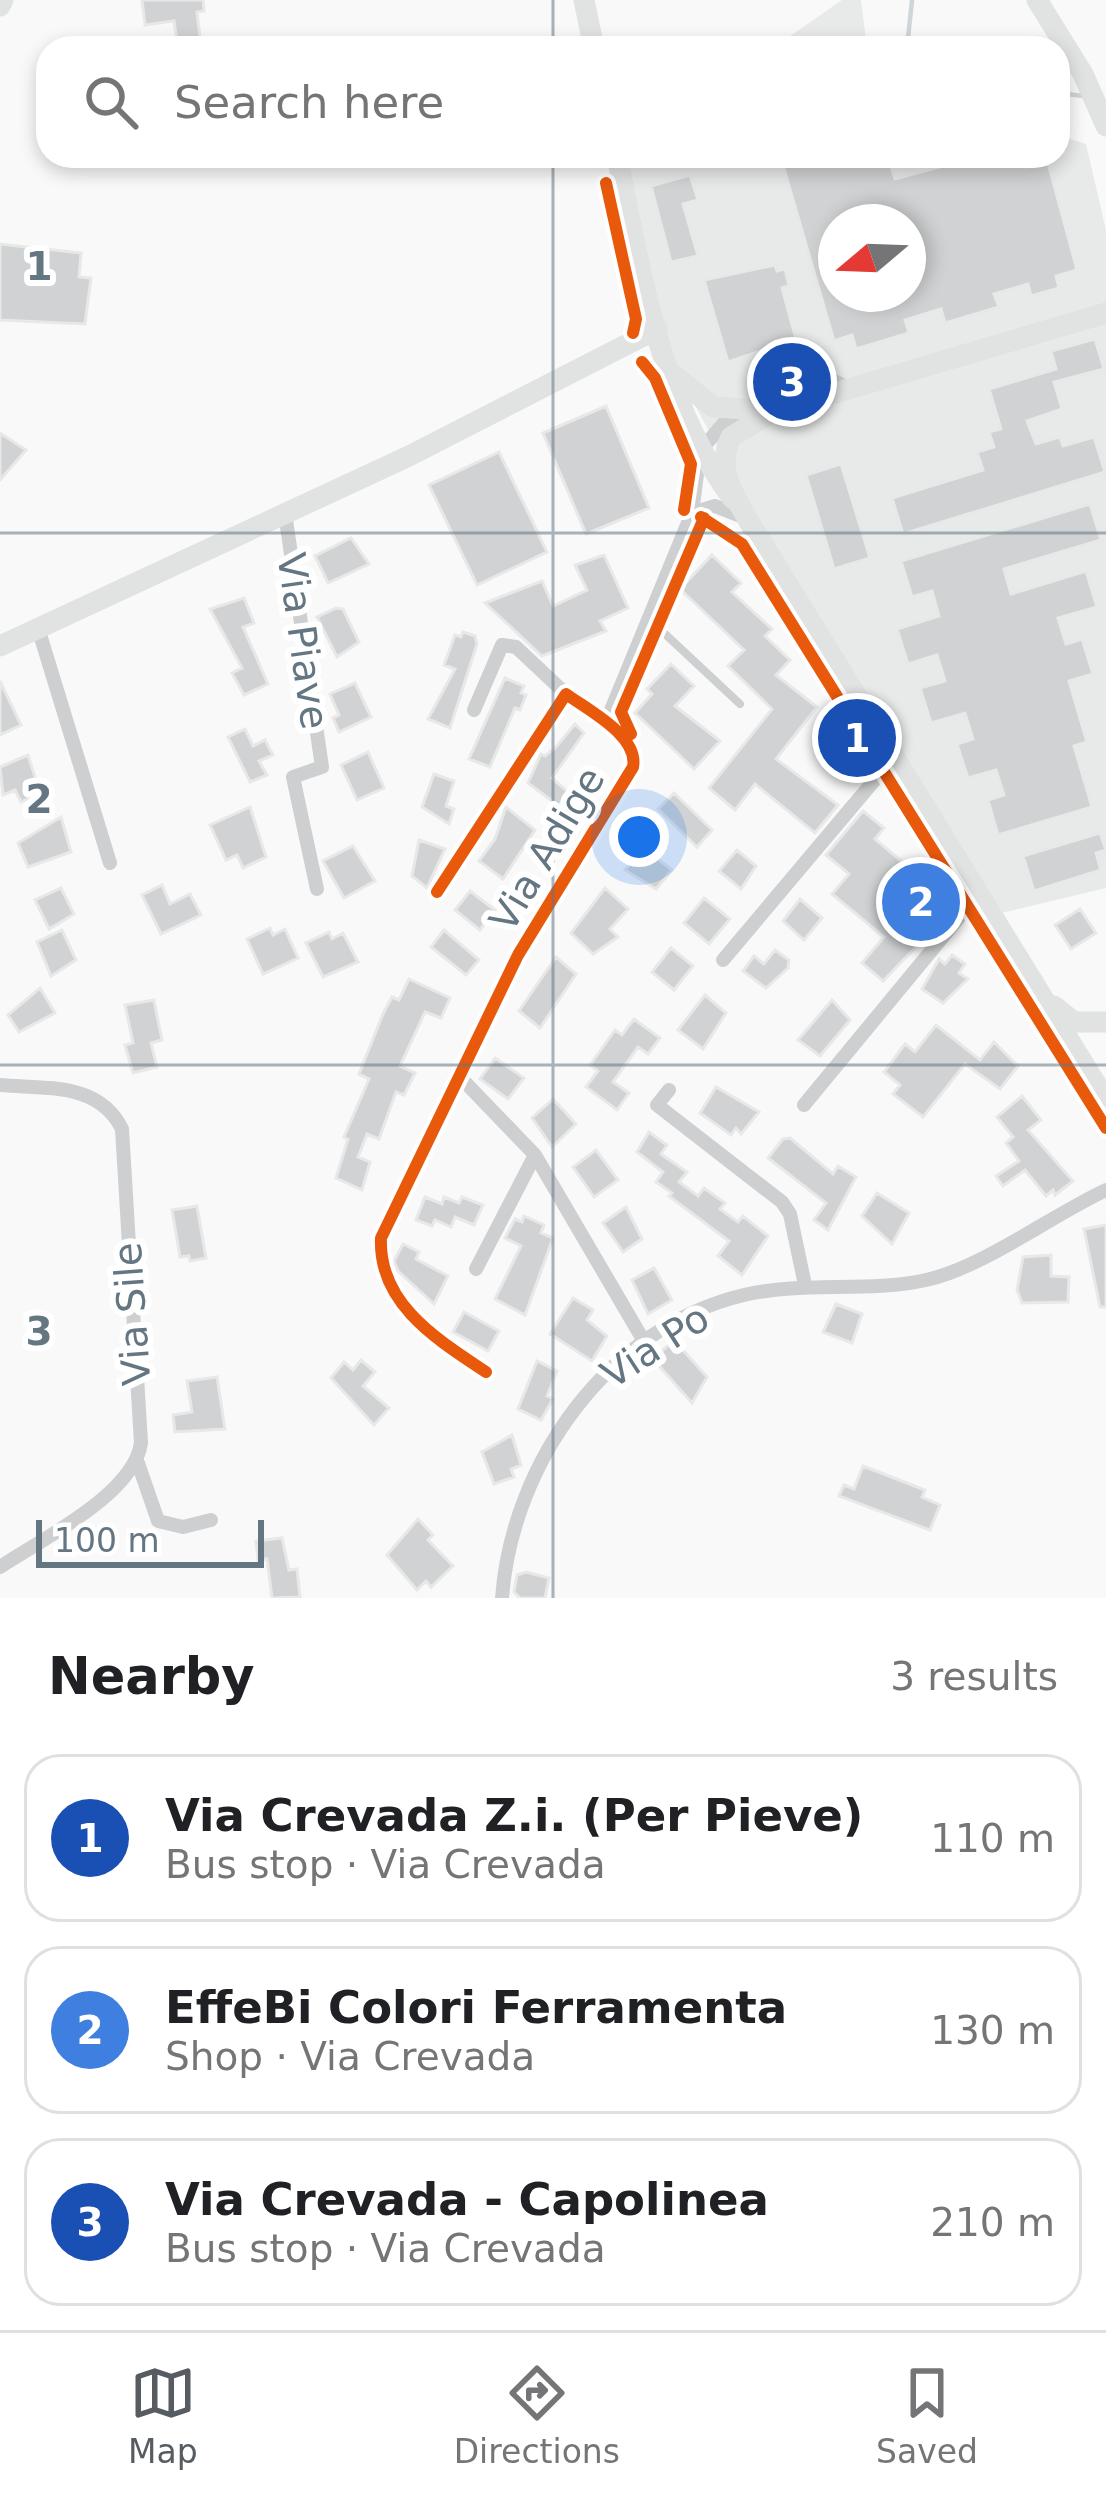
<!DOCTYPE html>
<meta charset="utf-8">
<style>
:root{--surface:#fff;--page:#f6f6f6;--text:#202124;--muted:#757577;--line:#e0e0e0;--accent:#565c61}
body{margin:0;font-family:"DejaVu Sans",sans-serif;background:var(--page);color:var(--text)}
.compass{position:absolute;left:818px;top:204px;width:108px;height:108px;border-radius:50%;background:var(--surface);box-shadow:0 6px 18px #0003;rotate:251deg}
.scale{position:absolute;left:36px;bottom:30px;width:228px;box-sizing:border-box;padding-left:12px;border:6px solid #657683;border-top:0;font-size:33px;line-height:42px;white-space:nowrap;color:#657683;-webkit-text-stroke:9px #fff;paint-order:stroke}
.you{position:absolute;left:639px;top:837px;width:42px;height:42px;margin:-30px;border:9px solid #fff;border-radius:50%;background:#1a73e8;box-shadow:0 0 0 18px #1a73e833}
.badge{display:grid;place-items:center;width:78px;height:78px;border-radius:50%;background:var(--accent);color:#fff;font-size:39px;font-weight:700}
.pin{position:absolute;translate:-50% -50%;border:6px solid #fff;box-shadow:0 3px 12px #0006}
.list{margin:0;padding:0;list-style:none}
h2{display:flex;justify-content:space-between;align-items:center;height:156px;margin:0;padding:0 48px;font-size:51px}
h2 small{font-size:39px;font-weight:400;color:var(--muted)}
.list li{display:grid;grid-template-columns:78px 1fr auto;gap:36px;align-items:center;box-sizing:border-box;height:168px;margin:0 24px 24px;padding:0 24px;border:3px solid var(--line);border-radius:36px}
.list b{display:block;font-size:45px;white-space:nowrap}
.list p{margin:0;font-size:39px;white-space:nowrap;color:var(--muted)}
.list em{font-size:39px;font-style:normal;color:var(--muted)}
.icon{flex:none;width:66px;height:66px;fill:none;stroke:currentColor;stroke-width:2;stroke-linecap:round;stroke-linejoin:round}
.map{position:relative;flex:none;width:1106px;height:1598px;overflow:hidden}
.search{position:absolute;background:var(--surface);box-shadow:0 6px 18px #0003;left:36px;right:36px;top:36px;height:132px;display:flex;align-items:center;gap:30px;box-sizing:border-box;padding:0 42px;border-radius:36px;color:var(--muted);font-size:45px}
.sheet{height:732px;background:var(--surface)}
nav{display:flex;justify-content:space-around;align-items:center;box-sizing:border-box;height:168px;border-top:3px solid var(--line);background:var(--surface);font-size:33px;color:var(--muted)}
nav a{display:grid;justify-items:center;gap:6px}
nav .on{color:var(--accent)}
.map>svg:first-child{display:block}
</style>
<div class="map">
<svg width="1106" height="1598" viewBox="0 0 1106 1598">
<rect width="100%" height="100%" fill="#f9f9f9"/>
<!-- built -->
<path fill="#e8e9e9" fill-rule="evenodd" d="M842,0H861L867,48H773Z
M1058,135L1086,144L1106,230V888L997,914L736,482L680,377L649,282L623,156H1058ZM836,222H908V294H836Z"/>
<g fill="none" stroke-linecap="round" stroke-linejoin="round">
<!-- stream -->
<path stroke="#ced6d9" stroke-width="4.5" d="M907,48L912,0
M1058,93L1084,96"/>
</g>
<!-- building -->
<path fill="#d0d2d3" stroke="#e8e8e8" stroke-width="3" fill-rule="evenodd" d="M142,0H203L204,11L197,12L201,46L178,48L174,21L145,25Z
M812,156H888L895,179L981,156H1024L1027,167L1047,159L1077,270L1056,276L1059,288L1031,296L1028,284L994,294L999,307L945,323L941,309L905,320L909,333L856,349L852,335L834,341L783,165ZM836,222H908V294H836Z
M690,175L698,200L683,204L698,256L671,262L651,186Z
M0,244L81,253L79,277L91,278L85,324L0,320Z
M775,265L777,271L785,269L789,286L782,288L796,339L728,362L704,280Z
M1095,339L1104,369L1054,382L1062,409L1027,421L1036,444L1060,437L1063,446L1094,437L1105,472L903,534L892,498L983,470L977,452L994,447L989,432L1001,429L989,389L1056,369L1051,351Z
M606,406L649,508L586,534L543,433Z
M0,433L26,450L0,480Z
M499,452L547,552L477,585L429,485Z
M841,464L870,558L834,569L806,475Z
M1090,504L1101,540L1004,569L1011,594L1086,571L1097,607L1058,618L1066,644L1082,639L1093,674L1069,681L1087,742L1074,746L1092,807L998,835L988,800L1004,795L996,770L968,778L957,744L973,739L965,713L931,723L920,688L945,681L937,655L908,664L897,629L939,616L932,591L912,597L901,561Z
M351,538L369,564L328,583L315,556Z
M604,555L628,608L600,621L606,631L542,656L485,603L542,581L553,606L587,590L575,565Z
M712,555L741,583L732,592L772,629L765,636L790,660L776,675L817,707L776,759L838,805L815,833L755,784L735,810L709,788L772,709L728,666L744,650L680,589Z
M244,598L254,623L243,627L268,684L244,695L232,673L242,668L210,609Z
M336,608L343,609L359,642L337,657L317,617Z
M463,632L475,636L477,644L450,728L428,719L455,669L444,665L455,635L461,637Z
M671,664L694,686L675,706L720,741L694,769L635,713L652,694L647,689Z
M505,678L524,686L521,693L526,695L520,710L515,708L490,767L469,759Z
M0,681L21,725L0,735Z
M355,683L371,717L339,732L333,718L339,715L330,694Z
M575,724L584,733L552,778L568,792L559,806L528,783L541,754L545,756L556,747Z
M245,729L253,746L265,740L273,755L259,761L267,775L250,782L228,737Z
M368,752L384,788L357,800L341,765Z
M28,755L40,793L21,802L15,790L3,795L0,767Z
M434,774L454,781L446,806L454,809L449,824L422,807Z
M674,793L712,830L697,847L658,809Z
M250,807L266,857L243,868L237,855L226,860L210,825Z
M506,807L535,830L503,879L479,861L495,839Z
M863,811L884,828L875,839L911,869L904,878L944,918L883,981L862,963L884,937L832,894L849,874L826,855Z
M61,817L71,852L28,867L18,843Z
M1100,833L1106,850L1096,853L1101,870L1034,891L1023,856Z
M419,840L445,849L427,888L412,876Z
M635,841L672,870L656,889L625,870L630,864L622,857Z
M353,846L375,881L344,898L323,861Z
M737,850L756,866L741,889L719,871Z
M162,885L170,904L190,894L201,915L161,934L142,895Z
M61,888L74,914L49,929L35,900Z
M605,888L628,909L610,929L618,937L593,954L571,933Z
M470,891L495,910L480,930L455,910Z
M704,898L730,919L709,944L684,923Z
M800,899L822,918L804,940L783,921Z
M1080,909L1096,933L1071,949L1055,925Z
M270,928L273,935L285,929L298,958L263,974L247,939Z
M62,930L76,960L51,976L37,942Z
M444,930L479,960L466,975L431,947Z
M329,932L332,939L343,933L358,962L323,977L306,943Z
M671,948L693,966L674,990L652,972Z
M775,950L789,960L788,968L766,988L743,971L754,956L764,964Z
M952,955L965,964L959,973L968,979L943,1003L922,989L939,959L945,964Z
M556,957L576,974L540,1028L519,1011Z
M409,979L450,998L441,1018L425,1012L400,1066L415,1073L404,1095L396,1092L379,1139L367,1134L358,1157L370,1162L362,1190L336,1178L348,1139L344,1137L369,1079L359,1074L383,1014L392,997L399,1000Z
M40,988L55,1013L19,1032L8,1015Z
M705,995L726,1013L703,1049L678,1030Z
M154,1000L162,1040L151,1043L157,1067L133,1073L125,1045L133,1043L125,1005Z
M832,1000L850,1020L820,1056L798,1040Z
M634,1019L660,1038L648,1054L638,1047L613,1082L629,1093L617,1110L586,1087L598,1071L590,1065L615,1030L622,1035Z
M936,1025L980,1060L994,1042L1018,1066L1000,1089L965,1064L923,1117L893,1094L900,1085L884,1072L905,1044L915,1052Z
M495,1058L524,1078L508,1099L480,1079Z
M716,1087L759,1112L741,1134L736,1128L731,1135L700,1113Z
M1022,1096L1041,1120L1028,1130L1073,1181L1055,1195L1053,1190L1046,1196L1025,1170L1003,1186L996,1176L1019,1161L1006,1143L1013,1137L997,1117Z
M553,1099L576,1124L552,1147L532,1118Z
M649,1132L667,1145L661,1154L687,1172L679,1182L698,1196L704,1188L725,1203L720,1209L738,1222L743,1216L768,1236L742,1275L718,1256L729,1241L669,1196L672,1193L656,1182L663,1172L637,1152Z
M790,1138L833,1174L838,1166L856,1177L828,1230L814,1220L826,1203L768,1158L783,1139Z
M596,1150L618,1180L594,1197L573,1167Z
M877,1193L909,1213L892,1244L862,1216Z
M425,1197L442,1204L444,1197L459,1203L462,1197L483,1205L474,1225L455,1217L451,1227L435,1220L432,1226L416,1220Z
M197,1206L206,1258L190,1261L189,1256L180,1257L172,1210Z
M626,1207L642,1239L623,1252L603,1223Z
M524,1216L544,1225L541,1233L553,1238L525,1315L495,1299L521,1246L505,1238L515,1219L522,1222Z
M1106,1225V1307H1100L1084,1229Z
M403,1244L419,1252L416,1259L448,1276L434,1304L398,1271L394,1261Z
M1051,1255V1276L1069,1277L1068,1302L1022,1303L1017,1290L1023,1257Z
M654,1268L672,1300L648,1314L632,1280Z
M573,1298L593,1310L587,1320L607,1336L592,1361L550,1334Z
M836,1304L862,1314L852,1343L823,1332Z
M464,1312L499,1331L488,1351L453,1332Z
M674,1340L707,1377L692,1403L653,1359Z
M361,1360L375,1372L363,1386L389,1408L374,1425L331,1378L344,1362L353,1370Z
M537,1361L557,1371L547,1396L553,1399L541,1420L518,1409Z
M217,1377L225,1429L175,1432L173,1415L192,1412L187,1381Z
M512,1435L521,1465L511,1469L514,1477L494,1484L482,1452Z
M863,1466L925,1490L922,1497L940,1505L930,1530L839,1496L844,1485L854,1489Z
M418,1519L433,1535L428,1540L453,1566L431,1587L426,1581L417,1590L387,1555Z
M282,1538L289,1570L297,1569L300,1597L272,1598L267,1559L258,1560L256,1541Z
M526,1572L549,1578L545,1598H520L514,1592L517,1575Z"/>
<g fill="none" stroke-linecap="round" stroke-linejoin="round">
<!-- lane -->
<path stroke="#cecfd0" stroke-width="8" d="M778,405L788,391L833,377L849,385
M649,619L740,704"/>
<!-- street -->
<path stroke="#cecfd0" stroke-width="14" d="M285,513L322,767L293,777L317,889
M692,513L715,506L743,517
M38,628L110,863
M474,710L502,645L516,647L566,694
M607,720L692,513L700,451L723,424L753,415
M437,892L566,694C588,710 639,736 633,767L518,955L381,1238C378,1304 438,1340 486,1372
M723,960L894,757
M460,1077L535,1155L645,1343
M0,1085C46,1089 99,1082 122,1129L141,1443C134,1494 42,1539 0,1567
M669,1090L657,1105L782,1202L790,1214L805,1285
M804,1105L979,893
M476,1269L535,1155
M138,1463L158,1521L183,1527L211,1520
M502,1598C512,1463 608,1327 744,1295C804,1281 867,1293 926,1280C982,1268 1052,1215 1106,1190"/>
<!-- secondary -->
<path stroke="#e1e2e2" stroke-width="21" d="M584,0L594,48
M0,6L3,0
M617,156C641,272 660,402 733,499
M675,376L713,407L774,411
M0,646L409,456L657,329"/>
<!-- primary -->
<path stroke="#e1e2e2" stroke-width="21" d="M1037,0L1083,74L1106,126
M1106,313L774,411L731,437C716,469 732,491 748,520L1106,1100
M1054,1006L1074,1022H1106"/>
<defs>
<path id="cycleway" d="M606,183L636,319L633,333
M642,362L655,378L691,464L684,510
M701,517L742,544L1106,1128
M631,734L621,712L704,518
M437,892L566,694C588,710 639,736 633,767L518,955L381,1238C378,1304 438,1340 486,1372"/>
</defs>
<!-- cycleway casing -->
<use href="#cycleway" stroke="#fff" stroke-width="20"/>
<!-- cycleway -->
<use href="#cycleway" stroke="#e8590c" stroke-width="12"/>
</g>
<!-- grid -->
<path fill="none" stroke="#657683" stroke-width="3" stroke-opacity="0.55" d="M553,0V48M553,156V1598M0,533H1106M0,1065H1106"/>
<g text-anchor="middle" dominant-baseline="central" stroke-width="12" stroke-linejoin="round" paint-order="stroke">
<!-- street labels -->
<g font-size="39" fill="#657683" stroke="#fff">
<text transform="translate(303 641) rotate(82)">Via Piave</text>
<text transform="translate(547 849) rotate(-59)">Via Adige</text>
<text transform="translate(132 1314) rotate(-94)">Via Sile</text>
<text transform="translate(655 1346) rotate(-33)">Via Po</text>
</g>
</g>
<g font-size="39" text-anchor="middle" font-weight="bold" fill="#657683" stroke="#fff" stroke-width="12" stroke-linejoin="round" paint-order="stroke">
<text x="39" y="280">1</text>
<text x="39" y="813">2</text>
<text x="39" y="1345">3</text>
</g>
</svg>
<svg class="compass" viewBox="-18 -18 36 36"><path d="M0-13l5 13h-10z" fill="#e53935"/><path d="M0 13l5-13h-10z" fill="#757577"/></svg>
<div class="scale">100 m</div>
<div class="you"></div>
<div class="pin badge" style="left:857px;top:738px;background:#1a4fb4">1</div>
<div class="pin badge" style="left:921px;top:902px;background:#3f7fe0">2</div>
<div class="pin badge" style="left:792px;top:382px;background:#1a4fb4">3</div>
<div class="search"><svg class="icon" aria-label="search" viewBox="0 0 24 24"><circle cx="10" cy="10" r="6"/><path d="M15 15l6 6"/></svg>Search here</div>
</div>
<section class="sheet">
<h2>Nearby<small>3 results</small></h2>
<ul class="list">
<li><span class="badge" style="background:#1a4fb4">1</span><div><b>Via Crevada Z.i. (Per Pieve)</b><p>Bus stop · Via Crevada</p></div><em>110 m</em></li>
<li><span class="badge" style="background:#3f7fe0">2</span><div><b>EffeBi Colori Ferramenta</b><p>Shop · Via Crevada</p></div><em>130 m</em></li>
<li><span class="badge" style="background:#1a4fb4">3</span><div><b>Via Crevada - Capolinea</b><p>Bus stop · Via Crevada</p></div><em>210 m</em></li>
</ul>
</section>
<nav>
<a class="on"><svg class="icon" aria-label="map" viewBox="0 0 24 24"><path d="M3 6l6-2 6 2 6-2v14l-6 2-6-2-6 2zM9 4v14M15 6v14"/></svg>Map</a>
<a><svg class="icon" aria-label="directions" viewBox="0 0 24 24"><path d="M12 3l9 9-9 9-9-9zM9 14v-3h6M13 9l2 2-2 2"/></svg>Directions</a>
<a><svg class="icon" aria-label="saved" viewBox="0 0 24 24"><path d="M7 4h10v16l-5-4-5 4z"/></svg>Saved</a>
</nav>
